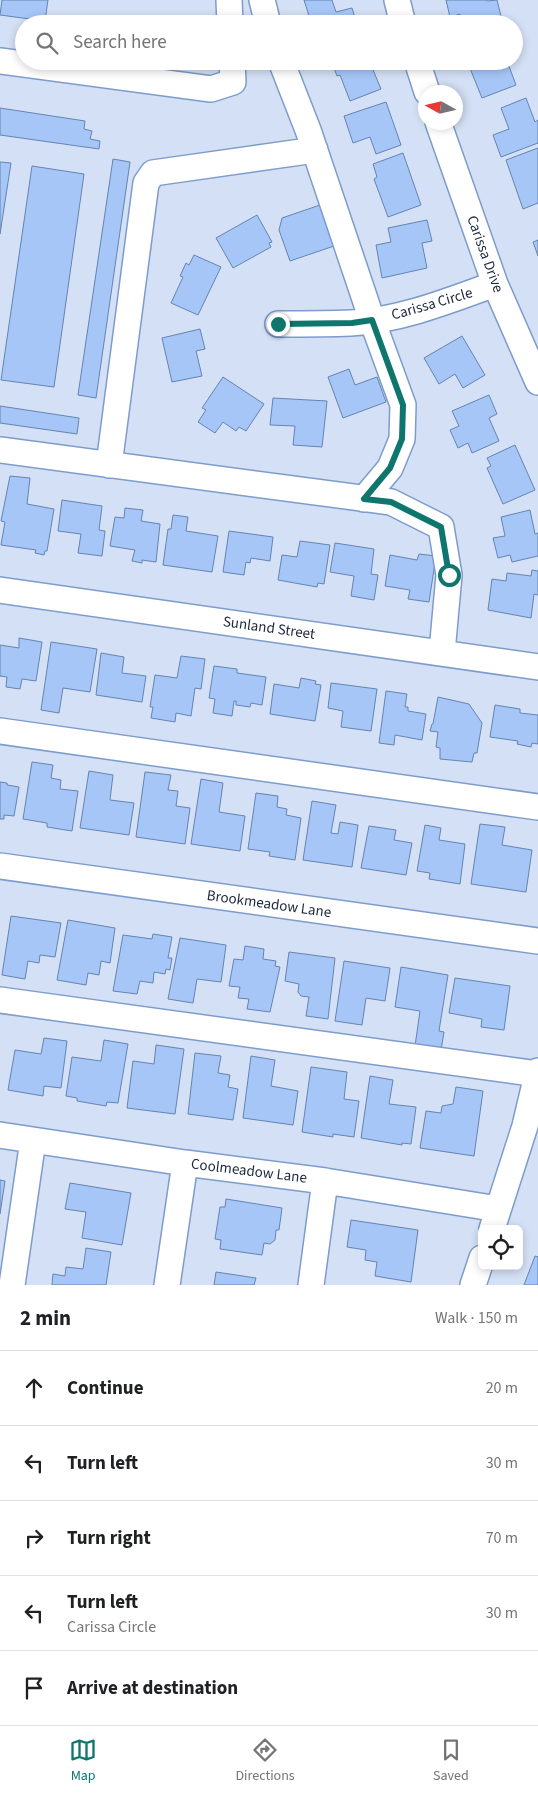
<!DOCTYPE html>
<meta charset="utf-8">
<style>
:root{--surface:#fff;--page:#f6f6f6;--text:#202124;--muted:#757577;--line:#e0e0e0;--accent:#0f766e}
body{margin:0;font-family:"Source Sans 3",sans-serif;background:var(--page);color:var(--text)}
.controls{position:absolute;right:15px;bottom:15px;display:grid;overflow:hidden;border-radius:8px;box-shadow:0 2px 8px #0003}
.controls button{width:45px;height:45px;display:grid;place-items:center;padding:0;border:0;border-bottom:1px solid var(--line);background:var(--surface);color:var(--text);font:25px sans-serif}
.compass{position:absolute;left:418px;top:85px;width:45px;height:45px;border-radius:50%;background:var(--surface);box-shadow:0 2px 8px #0003;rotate:278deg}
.stop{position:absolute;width:15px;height:15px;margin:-11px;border:4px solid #0f766e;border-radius:50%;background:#fff}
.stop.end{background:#0f766e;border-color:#fff;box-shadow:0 1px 5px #0008}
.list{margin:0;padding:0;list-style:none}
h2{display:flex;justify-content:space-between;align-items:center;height:65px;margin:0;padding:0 20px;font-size:21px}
h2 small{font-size:16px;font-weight:400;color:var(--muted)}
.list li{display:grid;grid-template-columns:32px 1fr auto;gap:15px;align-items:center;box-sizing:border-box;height:75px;padding:0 20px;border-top:1px solid var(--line)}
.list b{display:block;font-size:19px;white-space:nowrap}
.list p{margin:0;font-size:16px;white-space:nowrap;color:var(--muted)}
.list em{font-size:16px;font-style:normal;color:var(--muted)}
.icon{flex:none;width:28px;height:28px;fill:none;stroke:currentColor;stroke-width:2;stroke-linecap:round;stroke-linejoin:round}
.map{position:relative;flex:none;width:538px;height:1285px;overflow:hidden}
.search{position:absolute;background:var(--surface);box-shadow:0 2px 8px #0003;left:15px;right:15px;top:15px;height:55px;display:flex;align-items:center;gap:12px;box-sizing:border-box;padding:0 18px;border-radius:28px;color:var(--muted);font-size:19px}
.sheet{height:440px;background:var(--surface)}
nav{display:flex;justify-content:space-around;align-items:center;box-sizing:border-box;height:70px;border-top:1px solid var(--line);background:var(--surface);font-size:14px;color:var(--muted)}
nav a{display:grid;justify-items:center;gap:2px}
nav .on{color:var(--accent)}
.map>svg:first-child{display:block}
</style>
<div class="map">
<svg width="538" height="1285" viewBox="0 0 538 1285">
<rect width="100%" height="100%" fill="#d3e0f5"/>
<!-- building -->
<path fill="#a5c6f7" stroke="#6584b1" d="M2,0H48L45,21L0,15Z
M304,0H332L336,12L352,8L357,24H307L311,22Z
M446,0H486L487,1L497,0L501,16L493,18L494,24H463L460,14L450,17Z
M335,61H364L366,67L371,65L381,89L350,101L340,75L337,76L332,63Z
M467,61H507L516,85L482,98Z
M526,98L535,122L538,120V143L501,157L493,135L509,129L501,108Z
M386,102L401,145L376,154L370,137L353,143L344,116Z
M0,108L85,121L84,129L92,131L90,139L100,141L99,149L0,135Z
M538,148V203L523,209L506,160Z
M403,153L421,205L388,217L374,179L377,177L373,164Z
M113,159L130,162L96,398L78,395Z
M0,162L11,163L0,234Z
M32,166L84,174L54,387L1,380Z
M320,205L334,246L290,261L279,230L282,218Z
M257,215L272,242L269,243L271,247L233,268L216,238Z
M427,220L432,241L422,243L427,268L382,278L376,245L391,242L388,228Z
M538,240V256L533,242Z
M194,255L221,267L198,315L171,303L183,277L180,276L186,263L189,265Z
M200,329L205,349L196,351L202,376L172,382L162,338Z
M462,336L485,375L463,388L455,374L439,384L424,358Z
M349,369L355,385L377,377L386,402L343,418L328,377Z
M223,377L264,404L246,431L239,427L236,431L223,422L215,433L198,422L206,410L202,408Z
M489,395L497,414L489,418L499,441L472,453L468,443L458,448L450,430L459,426L452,411Z
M273,398L327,401L322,447L293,445L295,426L270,425Z
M0,406L79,418L77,434L0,423Z
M515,445L535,490L503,504L487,468L491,466L487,458Z
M10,476L30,478L27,504L54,509L47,551H45L44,555L35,553L36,550L1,545L5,522L1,521Z
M62,500L102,506L99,530L105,531L102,556L78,553L81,534L58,531Z
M125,508L143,510L141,521L160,524L156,562L142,560V563L132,561L135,550L110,546L115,517L124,518Z
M530,510L535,534L538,533V556L512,562L510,555L498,558L493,538L505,536L501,517Z
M173,515L188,517L186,531L218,536L212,572L163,565L168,529H171Z
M229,531L273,537L270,561L251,558L250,563L246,562L244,575L223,572Z
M300,541L330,545L324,584L318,583L317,587L278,580L282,555L297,557Z
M335,543L374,549L371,574L378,575L374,600L351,596L354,576L330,572Z
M419,554L436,556L429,602L408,599L410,590L385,586L390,555L417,560Z
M532,570L538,571V595L534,594L531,618L488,610L492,579L506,581L507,573L531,576Z
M19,638L42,642L36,681L22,679L20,689L6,687L7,677L0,676V645L19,648Z
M51,642L97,649L90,692L63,688L59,713L41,710Z
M101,653L124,657L122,673L146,676L142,702L96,695Z
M181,656L205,659L201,689L195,688L191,716L176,713L175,722L151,718L153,707H150L155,675L177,678Z
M214,666L237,669V673L266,677L262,705L251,703L250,707L236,705V701H234L232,716L213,713L215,699L209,698Z
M301,678L316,681L315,684L321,685L315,721L270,714L274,684L299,688Z
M331,683L377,689L371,731L341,727L343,711L328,708Z
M386,691L407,694L405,707H408V711L426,714L422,740L395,735L394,745L379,743Z
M438,697L469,704L482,723L477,753H474L472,762L440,759V748L436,747L438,732L430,731L432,724H433Z
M495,705L520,709V713L538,715V744L532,743L531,747L517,744L518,741L490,737Z
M32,762L53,765L51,778L61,780L60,789L78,791L72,831L47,827V823L23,819Z
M89,771L113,775L110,800L134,803L129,835L80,828Z
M145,772L171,775L168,790L178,791L176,806L190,808L185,844L136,837Z
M201,779L223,783L219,812L245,816L240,851L191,844Z
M0,782L7,783V785L19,787L14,816L4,815V819H0Z
M256,793L278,796L277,807L287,809L286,815L301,818L295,860L269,856L270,852L248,849Z
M312,801L336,805L331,833L338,834L340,822L358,825L352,867L303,860Z
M480,824L505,827L502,845L532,850L526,892L471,884Z
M425,825L441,828L439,840L465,844L460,884L429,879L430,873L417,871Z
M369,826L396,830L394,840L412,843L406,875L361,868Z
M11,916L61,923L55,957L40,955L39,963L28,961L25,979L2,975Z
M68,920L115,928L110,963L101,961L99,975L88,973L86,985L57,980Z
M153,934L172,937L168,958H172L170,970L166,969L165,974L154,972L153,983L140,981L137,994L113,991L123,935L152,939Z
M180,938L226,945L221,982L197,979L193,1003L168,999Z
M245,946L264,949L263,959L276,961L275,966L280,967L270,1012L247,1009L249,999L238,998L240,987L229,986L234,959L243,960Z
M289,952L335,958L328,1019L306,1016L309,997L301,996L298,992L299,984L285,981Z
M344,961L390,968L385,1001L366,998L362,1025L335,1021Z
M401,967L448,975L439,1031L444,1032L441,1050L415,1046L420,1011L395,1007Z
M455,978L510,986L504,1030L481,1027L482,1019L449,1013Z
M44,1038L67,1041L61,1088L44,1086L43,1096L8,1090L15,1050L41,1054Z
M104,1040L128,1044L118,1103L107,1102L106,1106L77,1101V1098L66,1096L72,1057L101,1061Z
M156,1045L184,1049L175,1114L127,1108L133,1061L154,1064Z
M195,1053L221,1056L218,1073L230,1075L228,1087L238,1089L233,1120L188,1114Z
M251,1056L275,1060L271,1086L298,1091L293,1125L243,1118Z
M311,1067L347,1072L344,1099L359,1101L354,1137L333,1134V1137L302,1132Z
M370,1076L393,1080L389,1104L416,1107L411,1144L402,1143V1145L361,1138Z
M456,1087L483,1091L474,1156L420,1148L426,1111L441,1113L442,1106L453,1104Z
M0,1180L5,1181L0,1214Z
M70,1183L131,1193L122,1245L82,1238L86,1212L65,1209Z
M226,1199L282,1208L279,1230H276L275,1240L270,1244L264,1243L262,1255L220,1249L221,1240L215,1239L220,1207H225Z
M351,1220L418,1230L411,1282L375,1276L377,1262L365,1260L366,1250L347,1247Z
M86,1248L111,1252L106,1285H52L53,1274L65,1276L66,1267L83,1269Z
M535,1256L538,1257V1285H524Z
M216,1272L256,1278L254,1285H214Z"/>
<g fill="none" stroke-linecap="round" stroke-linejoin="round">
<defs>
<path id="minor" d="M229,0L230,24
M262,0L268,24
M397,0L403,24
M0,61L211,89L233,82L232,61
M281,61L308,130L372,320L403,405L402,439L390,468L364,499
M417,61L427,92
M438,122L495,284L538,382
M278,324C302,324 327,324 351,323C401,320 448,301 495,284
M0,450L391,502L441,527L449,575L442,652
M109,465L146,183L153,173L315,150
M0,590L538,667
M0,731L538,807
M0,866L538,941
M0,1000L538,1074
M0,1135L185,1163L325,1181L498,1209
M492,1229L525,1126L538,1071
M12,1285L33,1140
M167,1285L185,1163
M311,1285L325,1181
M473,1285L482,1258"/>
</defs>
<!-- minor casing -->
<use href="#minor" stroke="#7d9ccc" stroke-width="28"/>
<!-- minor -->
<use href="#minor" stroke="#fff" stroke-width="25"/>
</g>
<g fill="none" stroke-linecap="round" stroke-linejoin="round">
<!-- route -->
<path stroke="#0f766e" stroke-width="6" d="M278,324L352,323L372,320L403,405L402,439L390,468L364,499L391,502L441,527L449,575"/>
</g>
<g text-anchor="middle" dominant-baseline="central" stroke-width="4" stroke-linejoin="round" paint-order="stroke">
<!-- street labels -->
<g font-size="15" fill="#1d293c" stroke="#fff">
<text transform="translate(485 254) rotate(70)">Carissa Drive</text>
<text transform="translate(432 304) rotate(-16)">Carissa Circle</text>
<text transform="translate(269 628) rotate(8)">Sunland Street</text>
<text transform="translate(269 904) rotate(8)">Brookmeadow Lane</text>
<text transform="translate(249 1171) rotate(7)">Coolmeadow Lane</text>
</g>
</g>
</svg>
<div class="controls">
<button><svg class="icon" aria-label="locate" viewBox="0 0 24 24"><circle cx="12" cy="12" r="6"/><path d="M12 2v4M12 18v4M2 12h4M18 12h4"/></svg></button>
</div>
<svg class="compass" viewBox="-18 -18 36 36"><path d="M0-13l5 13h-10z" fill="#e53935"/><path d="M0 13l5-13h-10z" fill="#757577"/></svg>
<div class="stop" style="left:449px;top:575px"></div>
<div class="stop end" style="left:278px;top:324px"></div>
<div class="search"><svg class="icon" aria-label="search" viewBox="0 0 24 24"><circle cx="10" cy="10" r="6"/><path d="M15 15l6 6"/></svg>Search here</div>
</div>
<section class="sheet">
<h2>2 min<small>Walk · 150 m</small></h2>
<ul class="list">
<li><svg class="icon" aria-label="ahead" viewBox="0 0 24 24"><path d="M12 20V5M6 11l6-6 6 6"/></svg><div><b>Continue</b></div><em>20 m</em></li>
<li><svg class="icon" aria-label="left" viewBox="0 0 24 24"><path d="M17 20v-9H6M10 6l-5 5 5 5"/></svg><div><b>Turn left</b></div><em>30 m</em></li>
<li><svg class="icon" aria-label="right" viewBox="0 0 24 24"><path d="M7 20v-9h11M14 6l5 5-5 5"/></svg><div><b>Turn right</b></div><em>70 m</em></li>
<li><svg class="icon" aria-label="left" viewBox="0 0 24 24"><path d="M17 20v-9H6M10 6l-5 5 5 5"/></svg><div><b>Turn left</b><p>Carissa Circle</p></div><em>30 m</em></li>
<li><svg class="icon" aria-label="arrive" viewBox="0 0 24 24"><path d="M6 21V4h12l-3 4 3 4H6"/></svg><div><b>Arrive at destination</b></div></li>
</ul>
</section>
<nav>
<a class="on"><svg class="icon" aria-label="map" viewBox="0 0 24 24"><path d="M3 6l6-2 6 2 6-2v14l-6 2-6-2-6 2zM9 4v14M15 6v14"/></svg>Map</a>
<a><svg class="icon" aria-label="directions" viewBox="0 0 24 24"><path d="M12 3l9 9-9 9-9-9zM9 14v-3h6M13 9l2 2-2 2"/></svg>Directions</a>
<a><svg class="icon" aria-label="saved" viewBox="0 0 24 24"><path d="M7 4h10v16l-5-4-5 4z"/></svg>Saved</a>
</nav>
